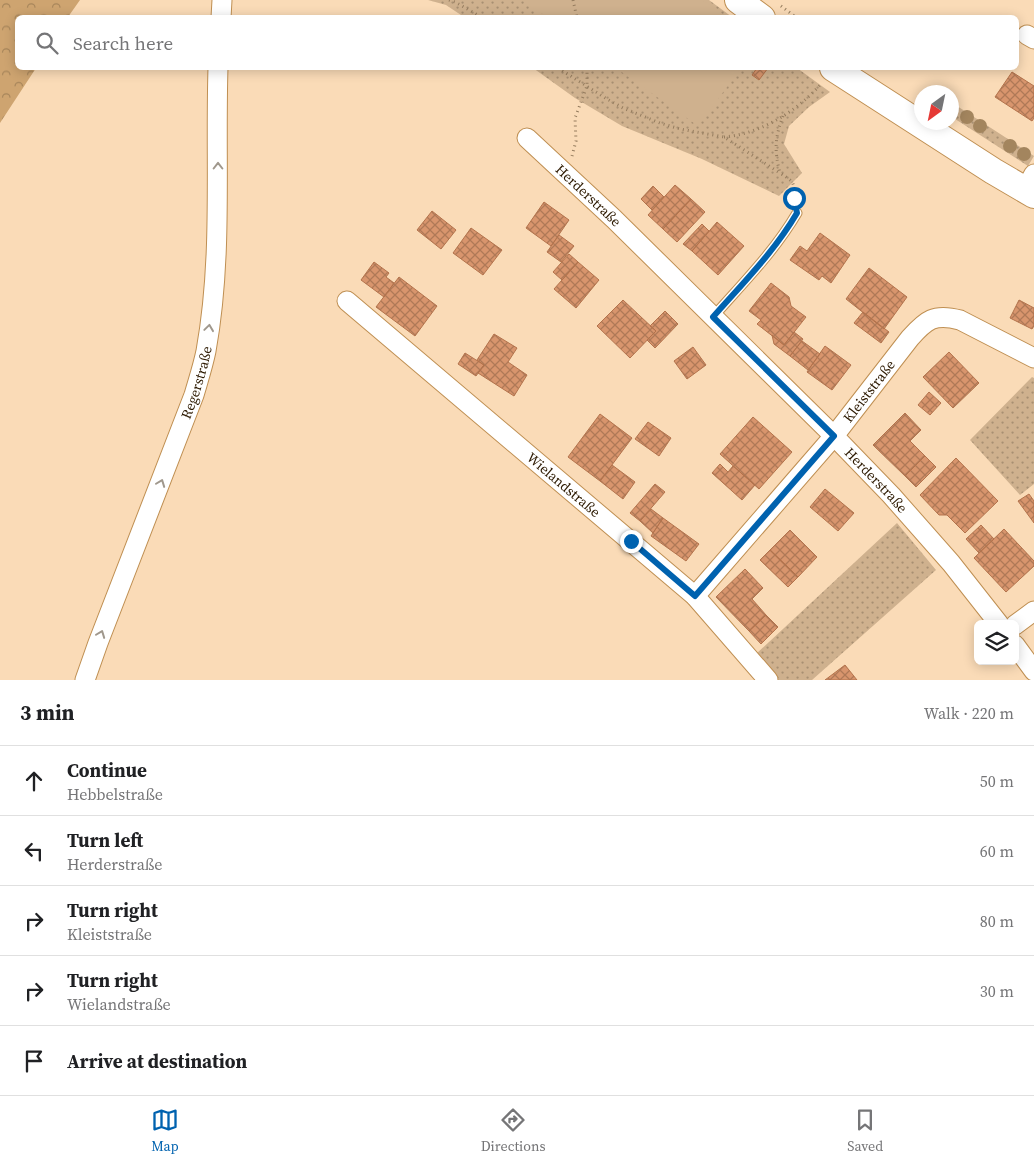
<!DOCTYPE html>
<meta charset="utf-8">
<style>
:root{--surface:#fff;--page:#f2f2f2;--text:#202124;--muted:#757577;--line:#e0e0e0;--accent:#0062af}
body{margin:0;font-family:"Source Serif 4",serif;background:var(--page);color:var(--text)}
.controls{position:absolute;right:15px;bottom:15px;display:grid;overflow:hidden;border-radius:8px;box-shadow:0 2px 12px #0003}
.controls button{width:45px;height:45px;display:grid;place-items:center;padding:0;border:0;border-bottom:1px solid var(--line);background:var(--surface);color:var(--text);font:25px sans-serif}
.compass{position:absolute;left:914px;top:85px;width:45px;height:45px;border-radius:50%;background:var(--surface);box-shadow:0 2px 12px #0003;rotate:213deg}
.stop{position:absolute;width:15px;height:15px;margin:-11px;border:4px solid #0062af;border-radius:50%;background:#fff}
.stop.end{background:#0062af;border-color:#fff;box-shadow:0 1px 5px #0008}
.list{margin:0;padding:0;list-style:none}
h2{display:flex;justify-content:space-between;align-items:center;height:65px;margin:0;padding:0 20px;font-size:21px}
h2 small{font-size:16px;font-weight:400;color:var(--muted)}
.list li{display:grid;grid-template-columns:32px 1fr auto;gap:15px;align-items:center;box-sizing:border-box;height:70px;padding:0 20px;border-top:1px solid var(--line)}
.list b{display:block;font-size:19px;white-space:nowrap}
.list p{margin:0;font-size:16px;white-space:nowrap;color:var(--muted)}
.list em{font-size:16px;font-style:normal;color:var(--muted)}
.icon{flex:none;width:28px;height:28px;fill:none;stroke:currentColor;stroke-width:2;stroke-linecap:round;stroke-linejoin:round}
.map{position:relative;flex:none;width:1034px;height:680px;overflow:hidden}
.search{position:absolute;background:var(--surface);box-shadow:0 2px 12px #0003;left:15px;right:15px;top:15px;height:55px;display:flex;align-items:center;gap:12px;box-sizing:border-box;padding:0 18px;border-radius:8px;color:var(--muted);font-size:19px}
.sheet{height:415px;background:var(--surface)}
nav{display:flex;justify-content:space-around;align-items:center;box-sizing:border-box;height:70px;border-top:1px solid var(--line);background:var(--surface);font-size:14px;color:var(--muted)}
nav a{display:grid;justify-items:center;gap:2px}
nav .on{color:var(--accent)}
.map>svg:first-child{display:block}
</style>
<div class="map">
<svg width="1034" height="680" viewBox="0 0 1034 680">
<defs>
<pattern id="grass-dots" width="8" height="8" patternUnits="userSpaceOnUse" patternTransform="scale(1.25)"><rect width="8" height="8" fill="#cfb18e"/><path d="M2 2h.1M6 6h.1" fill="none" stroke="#a88f72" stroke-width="1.8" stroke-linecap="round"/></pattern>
<pattern id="forest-crowns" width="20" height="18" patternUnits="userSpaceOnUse" patternTransform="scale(1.25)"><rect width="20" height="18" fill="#cea470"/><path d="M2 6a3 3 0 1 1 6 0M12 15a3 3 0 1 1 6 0" fill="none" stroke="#a7855a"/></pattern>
<pattern id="building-cross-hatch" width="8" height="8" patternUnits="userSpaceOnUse" patternTransform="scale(1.25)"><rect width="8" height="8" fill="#d8956d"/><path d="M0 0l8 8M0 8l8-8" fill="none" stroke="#af7957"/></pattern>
</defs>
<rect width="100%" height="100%" fill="#fadbb7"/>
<!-- grass -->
<path fill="url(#grass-dots)" d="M428,0H709L732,17H464L446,5Z
M533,68H797L830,92L809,107L789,126L784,144L802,173L779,196L702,159L622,126L575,98Z
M957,106L1034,156L1028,166L952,117V113Z
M1032,377L1034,378V484L1020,495L970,440Z
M897,523L936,570L812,680H778L756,654Z"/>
<!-- forest -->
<path fill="url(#forest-crowns)" d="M0,0H80L68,17L18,18V68H36L0,123Z"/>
<!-- pitch -->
<path fill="#cfb18e" d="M522,0H702L727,17H547Z
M616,68H741L698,126Z"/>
<!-- building -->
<path fill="url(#building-cross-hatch)" stroke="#b3734c" d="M757,68H768L759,80L752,75Z
M1012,72L1034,86V118L1032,121L995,97Z
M675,185L691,199L663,229L648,215Z
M653,186L664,197L652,210L641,199Z
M691,199L705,212L677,242L663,229Z
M544,202L569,220L551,246L526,228Z
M432,211L456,230L441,249L417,230Z
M717,222L744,246L718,275L692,251Z
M702,224L709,231L692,251L683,244Z
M471,228L502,250L483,275L453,253Z
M820,233L850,255L831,283L822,276L819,280L790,260L800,246L807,251Z
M559,235L574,246L561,262L547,252Z
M569,254L578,262L562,280L553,272Z
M374,262L389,273L386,277L394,283L384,297L361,280Z
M578,262L599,280L576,308L554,289Z
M869,268L907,297L884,329L846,299Z
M399,277L437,306L415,336L376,307Z
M771,283L789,297L791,306L806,317L784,345L757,324L761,320L749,311Z
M623,300L656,331L630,358L597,326Z
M1019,300L1034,308V326L1032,329L1010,318Z
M665,311L678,324L655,348L647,340L656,331L650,326Z
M863,312L889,332L881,343L854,323Z
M794,332L803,339L790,356L774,344L772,335L784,345Z
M494,334L517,348L508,362L527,375L514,396L478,373L484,365L477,360Z
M802,341L820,354L808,370L790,356Z
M825,346L851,365L832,390L807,372Z
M693,347L706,365L687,379L674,361Z
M949,352L979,383L953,408L923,377Z
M465,353L484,365L476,376L458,364Z
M929,392L941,403L930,415L918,405Z
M905,413L921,430L910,441L925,456L905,476L873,445Z
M600,414L632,438L600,481L568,457Z
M753,417L792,452L759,489L720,454Z
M648,422L671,438L659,456L635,439Z
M925,456L936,467L916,487L905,476Z
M956,458L998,501L965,533L947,515H939L920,495Z
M720,464L728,472L733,466L755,485L742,500L712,473Z
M612,465L635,482L623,499L600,481Z
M655,484L665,492L640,521L630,513Z
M825,489L854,513L838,531L810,507Z
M1029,494L1034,501V523L1018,501Z
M651,509L663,518L653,533L640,521Z
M663,518L699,544L686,561L651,536Z
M981,525L994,539L979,553L966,539Z
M1004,529L1034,561V566L1006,592L974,558Z
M790,530L817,557L798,577L770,550Z
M770,550L798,577L788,587L760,560Z
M745,569L763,588L752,599L766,615L749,631L716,597Z
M766,615L778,627L761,644L749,631Z
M845,665L857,680H825Z"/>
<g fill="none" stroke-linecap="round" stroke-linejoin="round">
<defs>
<path id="lane" d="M713,317C743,283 774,252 797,213"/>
<g id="street">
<path d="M221,18L222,0"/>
<path d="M1027,35L1034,39"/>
<path id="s1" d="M527,138L614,219L834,436L891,495L951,563L999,624"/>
<path d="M1025,190L1034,174"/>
<path id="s2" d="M347,301L695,596L768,680"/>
<path id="s3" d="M695,596L834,436L910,338C926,320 934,313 960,320L1034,358"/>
<path d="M1015,625L1034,611"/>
<path d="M1015,645L1034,671"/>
<path id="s4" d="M85,680L98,643L194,395C198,381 203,366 206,351C223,257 215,162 218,68"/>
</g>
<path id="secondary" d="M738,0L762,18
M833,68L993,171L1034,195"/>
</defs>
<!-- lane casing -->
<use href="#lane" stroke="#bf8f52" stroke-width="11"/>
<!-- street casing -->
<use href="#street" stroke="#bf8f52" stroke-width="21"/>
<!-- secondary casing -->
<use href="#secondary" stroke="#bf8f52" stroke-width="28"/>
<!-- path -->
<path stroke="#957c5e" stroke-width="3" stroke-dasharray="1 4" stroke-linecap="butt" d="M449,0L455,2L483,18
M573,0L577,18
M781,6L797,18
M558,68L607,99L623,108L660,123L680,129L724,137L780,173
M783,116C775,137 774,151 780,173C797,184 793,182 794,200
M724,137C760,134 796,112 820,85
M572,156L576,141L575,118L587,86V68"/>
<!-- lane -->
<use href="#lane" stroke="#fff" stroke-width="9"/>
<!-- street -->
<use href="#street" stroke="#fff" stroke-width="19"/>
<!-- secondary -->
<use href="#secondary" stroke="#fff" stroke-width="26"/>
</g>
<!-- trees -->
<g fill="#a3855e">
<circle cx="967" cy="117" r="7"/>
<circle cx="980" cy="126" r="7"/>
<circle cx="1010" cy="146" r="7"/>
<circle cx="1024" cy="154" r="7"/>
</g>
<!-- one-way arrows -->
<defs><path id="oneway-chevron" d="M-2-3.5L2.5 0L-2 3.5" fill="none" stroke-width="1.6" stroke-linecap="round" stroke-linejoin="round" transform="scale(1.25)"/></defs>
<g stroke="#a0988d">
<use href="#oneway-chevron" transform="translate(218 166) rotate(-90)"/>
<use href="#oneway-chevron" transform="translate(209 328) rotate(-82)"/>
<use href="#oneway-chevron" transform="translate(161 483) rotate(-69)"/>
<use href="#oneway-chevron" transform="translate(101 634) rotate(-69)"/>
</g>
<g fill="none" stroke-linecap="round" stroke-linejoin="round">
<!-- route -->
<path stroke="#0062af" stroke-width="6" d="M631,541L695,596L834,436L713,317C743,283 774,252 797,213L794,198"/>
</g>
<g text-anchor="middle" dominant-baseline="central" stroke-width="4.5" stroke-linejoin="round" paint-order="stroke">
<!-- street labels -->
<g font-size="14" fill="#2c1901" stroke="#fadbb7">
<text stroke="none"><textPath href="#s1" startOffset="84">Herderstraße</textPath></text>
<text stroke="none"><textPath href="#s4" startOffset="318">Regerstraße</textPath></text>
<text stroke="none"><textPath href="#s3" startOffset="269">Kleiststraße</textPath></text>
<text stroke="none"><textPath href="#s1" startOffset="489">Herderstraße</textPath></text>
<text stroke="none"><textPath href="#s2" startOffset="284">Wielandstraße</textPath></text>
</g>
</g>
</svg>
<div class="controls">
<button><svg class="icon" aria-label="layers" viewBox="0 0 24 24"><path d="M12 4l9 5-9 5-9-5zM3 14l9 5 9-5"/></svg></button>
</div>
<svg class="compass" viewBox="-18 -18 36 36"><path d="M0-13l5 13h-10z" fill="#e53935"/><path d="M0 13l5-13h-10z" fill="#757577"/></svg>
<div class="stop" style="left:794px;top:198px"></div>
<div class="stop end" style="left:631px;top:541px"></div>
<div class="search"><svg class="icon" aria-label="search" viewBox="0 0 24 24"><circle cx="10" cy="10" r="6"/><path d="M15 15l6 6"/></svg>Search here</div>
</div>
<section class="sheet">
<h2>3 min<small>Walk · 220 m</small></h2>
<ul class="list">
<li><svg class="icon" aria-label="ahead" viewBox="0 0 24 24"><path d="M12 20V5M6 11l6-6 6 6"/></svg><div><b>Continue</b><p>Hebbelstraße</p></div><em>50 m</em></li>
<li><svg class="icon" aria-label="left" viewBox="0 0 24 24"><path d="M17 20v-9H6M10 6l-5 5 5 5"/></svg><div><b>Turn left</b><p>Herderstraße</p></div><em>60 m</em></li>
<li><svg class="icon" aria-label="right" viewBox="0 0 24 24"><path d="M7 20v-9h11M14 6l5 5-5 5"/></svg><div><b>Turn right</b><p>Kleiststraße</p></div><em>80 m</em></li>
<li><svg class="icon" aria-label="right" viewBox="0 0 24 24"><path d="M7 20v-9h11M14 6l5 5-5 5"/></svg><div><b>Turn right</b><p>Wielandstraße</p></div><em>30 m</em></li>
<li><svg class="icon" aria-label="arrive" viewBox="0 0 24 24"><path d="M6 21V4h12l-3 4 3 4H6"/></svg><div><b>Arrive at destination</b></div></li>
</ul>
</section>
<nav>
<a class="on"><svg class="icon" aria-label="map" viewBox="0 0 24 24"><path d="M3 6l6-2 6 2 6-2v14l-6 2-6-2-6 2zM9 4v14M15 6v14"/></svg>Map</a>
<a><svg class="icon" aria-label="directions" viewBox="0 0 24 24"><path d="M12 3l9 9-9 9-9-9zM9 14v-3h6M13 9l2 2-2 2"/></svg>Directions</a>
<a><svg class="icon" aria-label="saved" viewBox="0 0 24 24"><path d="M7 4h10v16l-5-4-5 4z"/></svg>Saved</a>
</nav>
